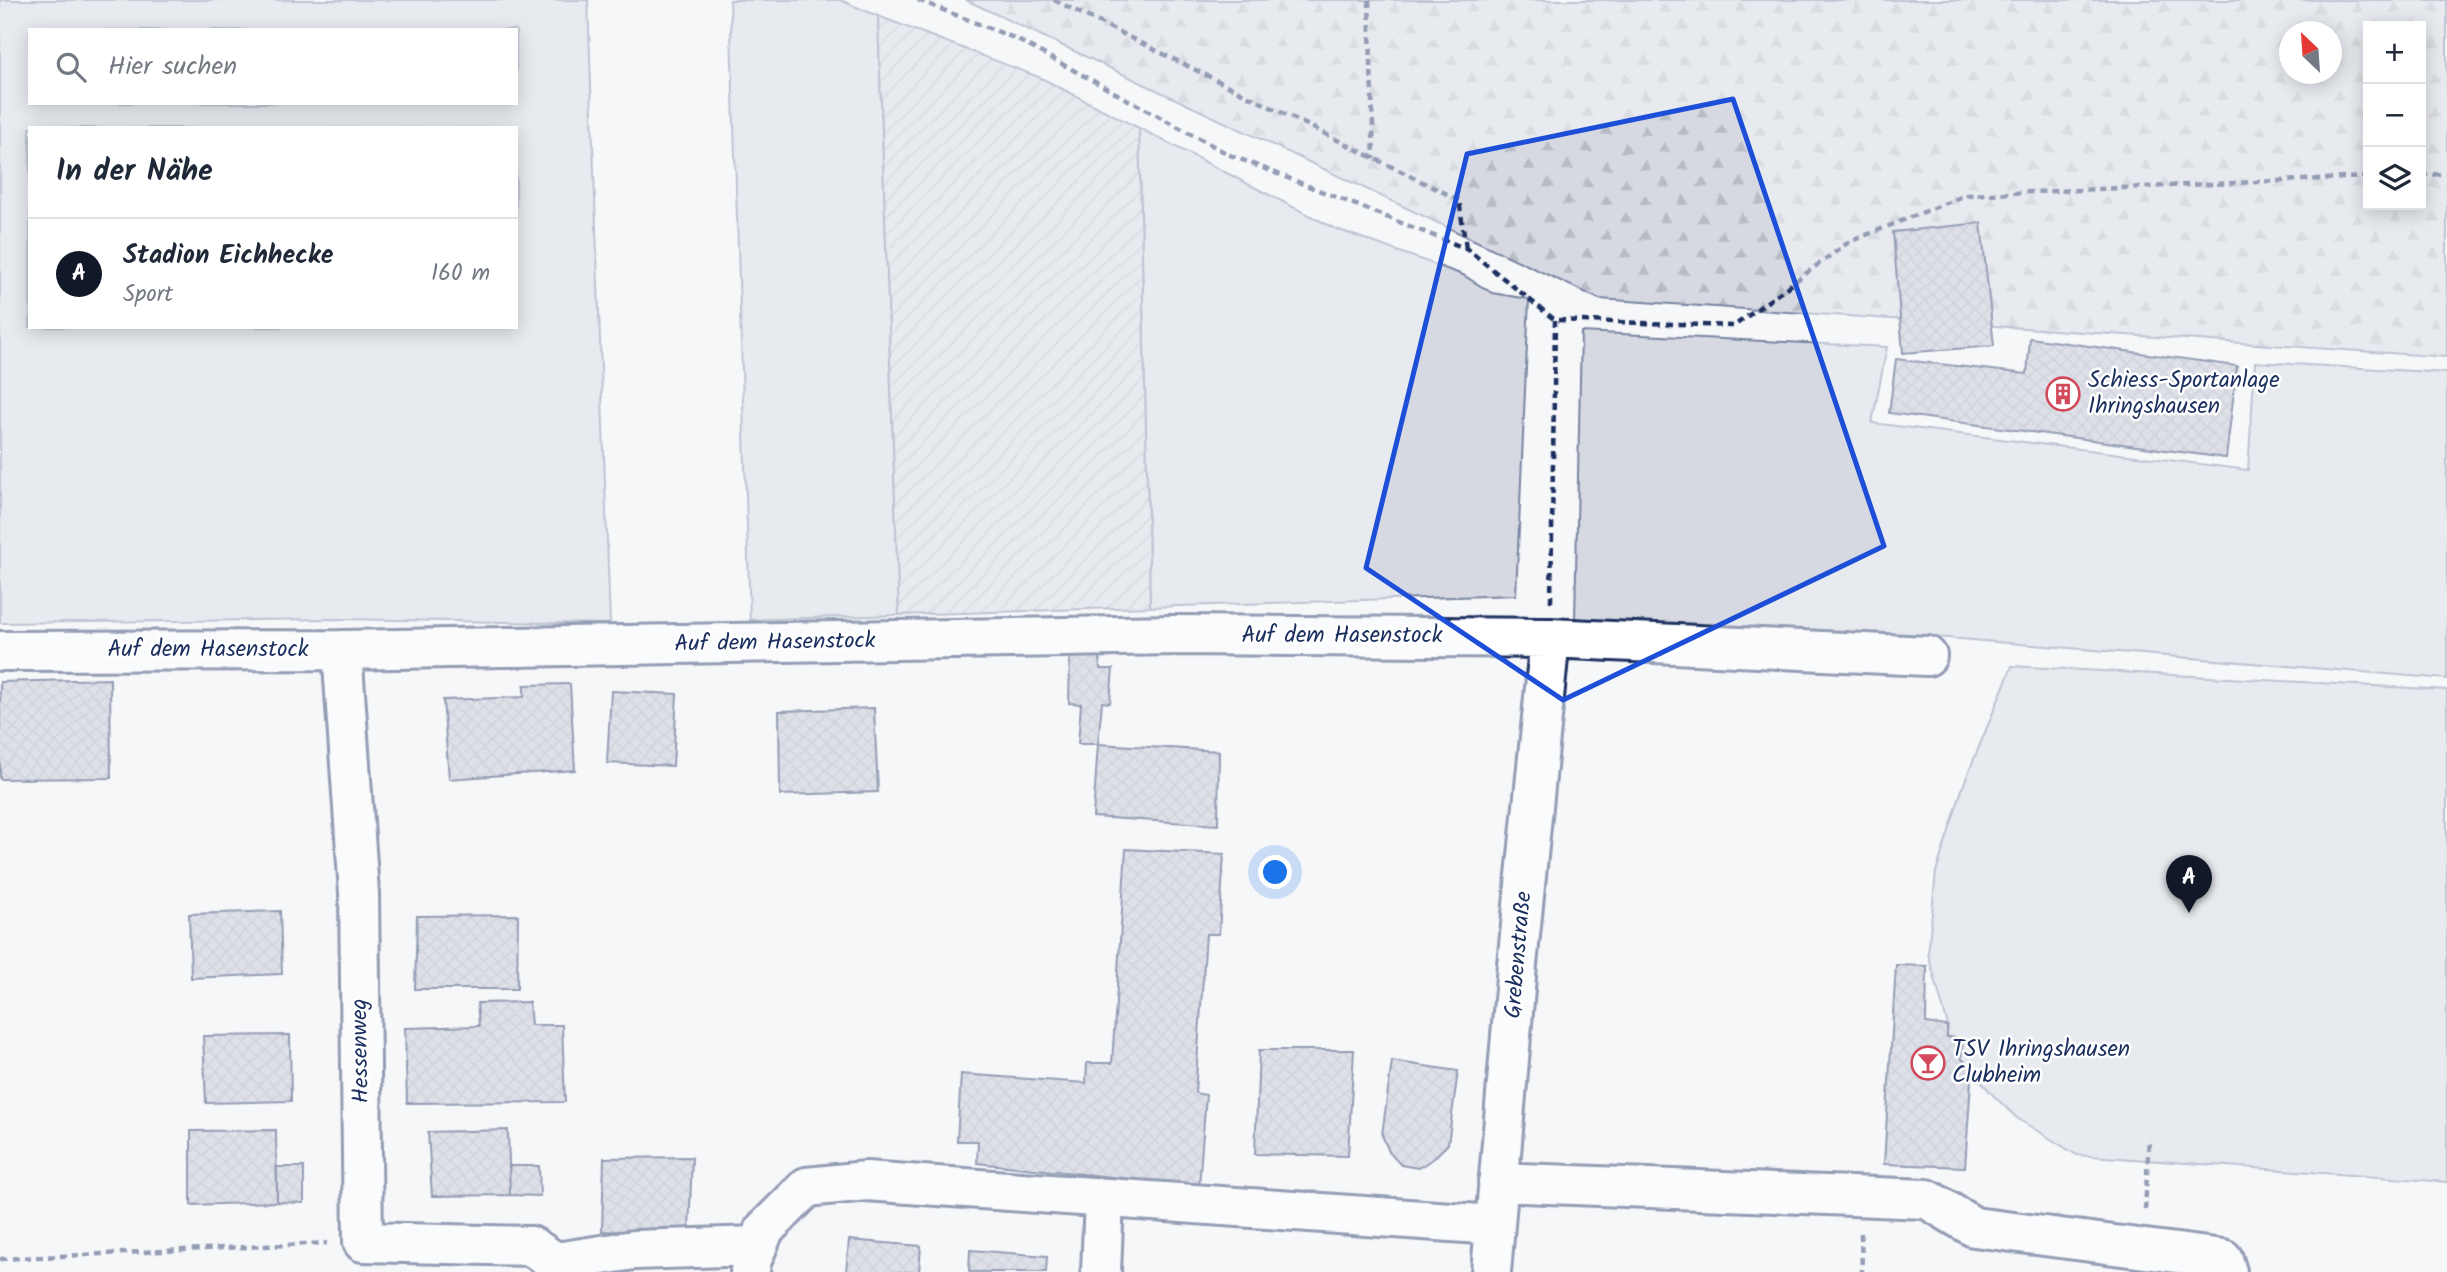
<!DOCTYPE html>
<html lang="de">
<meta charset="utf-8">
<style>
:root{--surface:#fff;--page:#f2f2f3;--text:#1f2937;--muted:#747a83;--line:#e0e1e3;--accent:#111827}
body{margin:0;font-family:Kalam,sans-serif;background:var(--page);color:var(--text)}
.controls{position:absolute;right:21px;top:21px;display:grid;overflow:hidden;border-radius:0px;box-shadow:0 4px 18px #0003}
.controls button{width:63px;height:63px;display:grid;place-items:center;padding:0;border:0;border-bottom:2px solid var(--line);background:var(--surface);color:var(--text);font:35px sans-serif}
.compass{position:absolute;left:2279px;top:21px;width:63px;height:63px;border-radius:50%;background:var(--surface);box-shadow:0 4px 18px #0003;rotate:335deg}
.you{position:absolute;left:1276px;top:873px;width:24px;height:24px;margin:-18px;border:5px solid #fff;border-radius:50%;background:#1a73e8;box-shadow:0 0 0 10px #1a73e833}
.badge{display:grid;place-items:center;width:46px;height:46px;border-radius:50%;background:var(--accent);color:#fff;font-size:23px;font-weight:700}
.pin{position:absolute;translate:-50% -58px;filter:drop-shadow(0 2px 4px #0008)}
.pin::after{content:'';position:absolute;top:37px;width:24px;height:21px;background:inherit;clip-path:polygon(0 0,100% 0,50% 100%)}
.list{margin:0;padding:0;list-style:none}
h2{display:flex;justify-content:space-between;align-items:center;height:91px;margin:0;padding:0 28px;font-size:30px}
h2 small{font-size:23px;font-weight:400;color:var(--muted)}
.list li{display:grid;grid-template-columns:46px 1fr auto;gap:21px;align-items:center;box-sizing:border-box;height:112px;padding:0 28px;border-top:2px solid var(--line)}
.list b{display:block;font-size:26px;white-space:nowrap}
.list p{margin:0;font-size:23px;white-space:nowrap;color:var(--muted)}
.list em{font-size:23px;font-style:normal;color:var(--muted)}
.icon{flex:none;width:38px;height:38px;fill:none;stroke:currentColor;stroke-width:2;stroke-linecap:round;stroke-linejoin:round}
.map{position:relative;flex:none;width:2447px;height:1272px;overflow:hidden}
.search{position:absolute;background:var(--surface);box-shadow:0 4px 18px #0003;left:28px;top:28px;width:490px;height:77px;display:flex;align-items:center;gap:18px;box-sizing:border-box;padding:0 24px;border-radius:0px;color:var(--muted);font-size:26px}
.panel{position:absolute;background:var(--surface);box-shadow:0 4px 18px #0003;left:28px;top:126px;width:490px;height:203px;border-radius:0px}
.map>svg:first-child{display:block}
</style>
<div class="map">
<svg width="2447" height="1272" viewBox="0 0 2447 1272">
<defs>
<pattern id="forest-firs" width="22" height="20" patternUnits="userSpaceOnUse" patternTransform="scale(1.75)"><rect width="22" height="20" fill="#d6d9e2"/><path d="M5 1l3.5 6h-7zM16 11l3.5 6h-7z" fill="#b7bbc4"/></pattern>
<pattern id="garden-furrows" width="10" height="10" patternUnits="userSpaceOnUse" patternTransform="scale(1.75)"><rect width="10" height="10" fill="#d6d9e2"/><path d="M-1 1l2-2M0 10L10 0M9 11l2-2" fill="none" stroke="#b7bbc4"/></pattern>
<pattern id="building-cross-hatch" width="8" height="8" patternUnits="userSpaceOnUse" patternTransform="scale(1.75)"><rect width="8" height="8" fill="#c0c4d3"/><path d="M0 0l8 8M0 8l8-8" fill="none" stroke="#a4a9b8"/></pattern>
</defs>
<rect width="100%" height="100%" fill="#f6f7f9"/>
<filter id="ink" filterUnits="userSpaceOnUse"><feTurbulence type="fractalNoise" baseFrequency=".0143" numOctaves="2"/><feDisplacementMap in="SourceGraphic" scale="14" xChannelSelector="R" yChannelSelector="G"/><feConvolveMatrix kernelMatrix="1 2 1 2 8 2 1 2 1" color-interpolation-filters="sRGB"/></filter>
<g filter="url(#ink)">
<!-- green -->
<path fill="#d6d9e2" stroke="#7884a0" stroke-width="2" fill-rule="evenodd" d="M0,0H588L610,624L339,619L0,623ZM30,30H516V103H30ZM30,128H516V327H30Z
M730,0H840L878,16L899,615L750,620Z
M1139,128L1334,228L1463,275L1492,293L1529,299L1516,595L1150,607Z
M1581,332L1887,347L1872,423L2248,470L2255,362L2447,373V679L1898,634L1575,620Z
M2012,666L2447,690V1182L2077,1155L2018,1119L1992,1094L1961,1058L1963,1039L1947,1036L1948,1026L1928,954L1936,872L1963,786Z"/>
<!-- forest -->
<path fill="url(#forest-firs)" stroke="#7884a0" stroke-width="2" fill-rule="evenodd" d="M966,0H2447V357L1599,299ZM2368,26H2421V205H2368ZM2290,32H2332V74H2290Z"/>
<!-- garden -->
<path fill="url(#garden-furrows)" stroke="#7884a0" stroke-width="2" d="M878,16L1041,78L1139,128L1150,607L899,615Z"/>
<!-- building -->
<path fill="url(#building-cross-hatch)" stroke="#1b2f5e" stroke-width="2" d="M1981,223L1994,346L1903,353L1893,232Z
M2030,338L2237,366L2226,458L1889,413L1896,359L2027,374Z
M1070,656L1100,657V669H1113L1110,703L1102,702L1098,744H1078L1081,704L1069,703Z
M110,679L111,778L0,779V682Z
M570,684L575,770L449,779L443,700L524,697V685Z
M611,691L677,694L673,766L607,763Z
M874,708L878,792L780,795L779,711Z
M1098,744L1219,751L1218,825L1093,817Z
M1126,849L1224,854L1219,934H1206L1195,1093L1206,1095L1199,1186L977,1163L978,1141H957L961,1074L1086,1083L1087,1063H1112Z
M280,911L282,974L191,978L189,914Z
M518,915L517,989H415L417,916Z
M1896,965L1927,966L1926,1023L1947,1026V1037L1963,1039L1961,1058L1972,1068L1965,1167L1884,1164Z
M529,1002L531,1025H562L565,1102L407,1103L405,1028L479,1026L477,1003Z
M290,1035L291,1101L206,1103L203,1036Z
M1259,1050H1354L1348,1156L1255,1154Z
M1392,1061L1458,1071L1448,1144L1433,1159L1418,1168L1401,1165L1389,1152L1382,1135Z
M276,1130L277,1202L191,1205V1131Z
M508,1130L510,1195L432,1196L428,1132Z
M692,1157L689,1232L602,1231L604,1158Z
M509,1166H539L540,1196L510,1195Z
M277,1167H304V1203L277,1202Z
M849,1240L921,1246L919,1272H846Z
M970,1250L1047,1256L1046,1272H969Z"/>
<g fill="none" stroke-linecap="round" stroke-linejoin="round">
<defs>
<path id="minor" d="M342,650L359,893L363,1242L531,1246L562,1266L563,1272
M0,651L342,650L1174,635L1550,638L1927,656
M1498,1182L1927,1199L1974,1227L2223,1259L2227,1272
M556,1262L634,1250L757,1246
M750,1272L751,1262L764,1230L807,1187L866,1181L1494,1225
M1101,1272L1104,1198
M1491,1272L1517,965L1550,638"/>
</defs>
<!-- minor casing -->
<use href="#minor" stroke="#1b2f5e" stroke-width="44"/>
<!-- path -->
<path stroke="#1b2f5e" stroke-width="4.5" stroke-dasharray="7 5" stroke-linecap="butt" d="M918,0L1014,38L1230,155L1467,249L1555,320L1734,326L1849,242L1966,195L2368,177
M1054,0L1459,200L1466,248
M1369,0L1374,159
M2421,175L2447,174
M1551,602L1555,320
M2145,1210L2149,1138
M1861,1233L1862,1272
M0,1259L327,1243"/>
<!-- minor -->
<use href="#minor" stroke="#fff" stroke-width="38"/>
</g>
</g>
<!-- marked area -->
<path d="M0 0H2447V1272H0ZM1733,99L1884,546L1563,700L1366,568L1467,154Z" fill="#f6f7f9" fill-opacity=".55" fill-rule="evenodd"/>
<path fill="none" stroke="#1d4ed8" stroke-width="5" stroke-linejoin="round" d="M1733,99L1884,546L1563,700L1366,568L1467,154Z"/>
<!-- icons -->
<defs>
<symbol id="building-ring" viewBox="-11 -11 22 22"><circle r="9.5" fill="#fff" stroke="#d1495b" stroke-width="1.5"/><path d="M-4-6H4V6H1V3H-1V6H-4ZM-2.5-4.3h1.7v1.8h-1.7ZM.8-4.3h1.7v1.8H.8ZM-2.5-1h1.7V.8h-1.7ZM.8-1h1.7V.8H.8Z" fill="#d1495b"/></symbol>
<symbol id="bar-ring" viewBox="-11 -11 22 22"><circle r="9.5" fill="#fff" stroke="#d1495b" stroke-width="1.5"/><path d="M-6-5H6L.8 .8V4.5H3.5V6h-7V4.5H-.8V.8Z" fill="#d1495b"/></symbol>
</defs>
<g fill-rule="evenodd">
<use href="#building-ring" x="2044" y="375" width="38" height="38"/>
<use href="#bar-ring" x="1909" y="1044" width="38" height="38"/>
</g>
<g text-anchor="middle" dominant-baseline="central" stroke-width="5" stroke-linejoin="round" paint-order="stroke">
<!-- poi labels -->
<g font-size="23" fill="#1b2f5e" stroke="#fff" text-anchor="start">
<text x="2088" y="381">Schiess-Sportanlage<tspan x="2088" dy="26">Ihringshausen</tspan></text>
<text x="1952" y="1050">TSV Ihringshausen<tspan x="1952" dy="26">Clubheim</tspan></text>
</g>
<!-- street labels -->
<g font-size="23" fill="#1b2f5e" stroke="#fff">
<text x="1342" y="636">Auf dem Hasenstock</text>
<text transform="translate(775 643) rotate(-1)">Auf dem Hasenstock</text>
<text x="208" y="650">Auf dem Hasenstock</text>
<text transform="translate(1519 955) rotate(-85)">Grebenstraße</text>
<text transform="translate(361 1051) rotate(-91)">Hessenweg</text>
</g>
</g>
</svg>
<div class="controls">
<button>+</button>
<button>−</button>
<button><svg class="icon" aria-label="layers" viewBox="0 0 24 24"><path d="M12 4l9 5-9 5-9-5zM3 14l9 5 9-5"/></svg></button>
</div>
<svg class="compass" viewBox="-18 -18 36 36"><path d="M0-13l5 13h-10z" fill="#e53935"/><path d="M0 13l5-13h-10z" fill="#747a83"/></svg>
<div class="you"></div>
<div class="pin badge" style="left:2189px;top:913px">A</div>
<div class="search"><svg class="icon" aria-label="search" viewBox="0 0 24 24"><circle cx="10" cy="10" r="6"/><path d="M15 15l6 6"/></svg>Hier suchen</div>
<section class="panel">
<h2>In der Nähe<small></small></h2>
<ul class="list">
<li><span class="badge">A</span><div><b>Stadion Eichhecke</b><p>Sport</p></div><em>160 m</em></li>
</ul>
</section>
</div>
